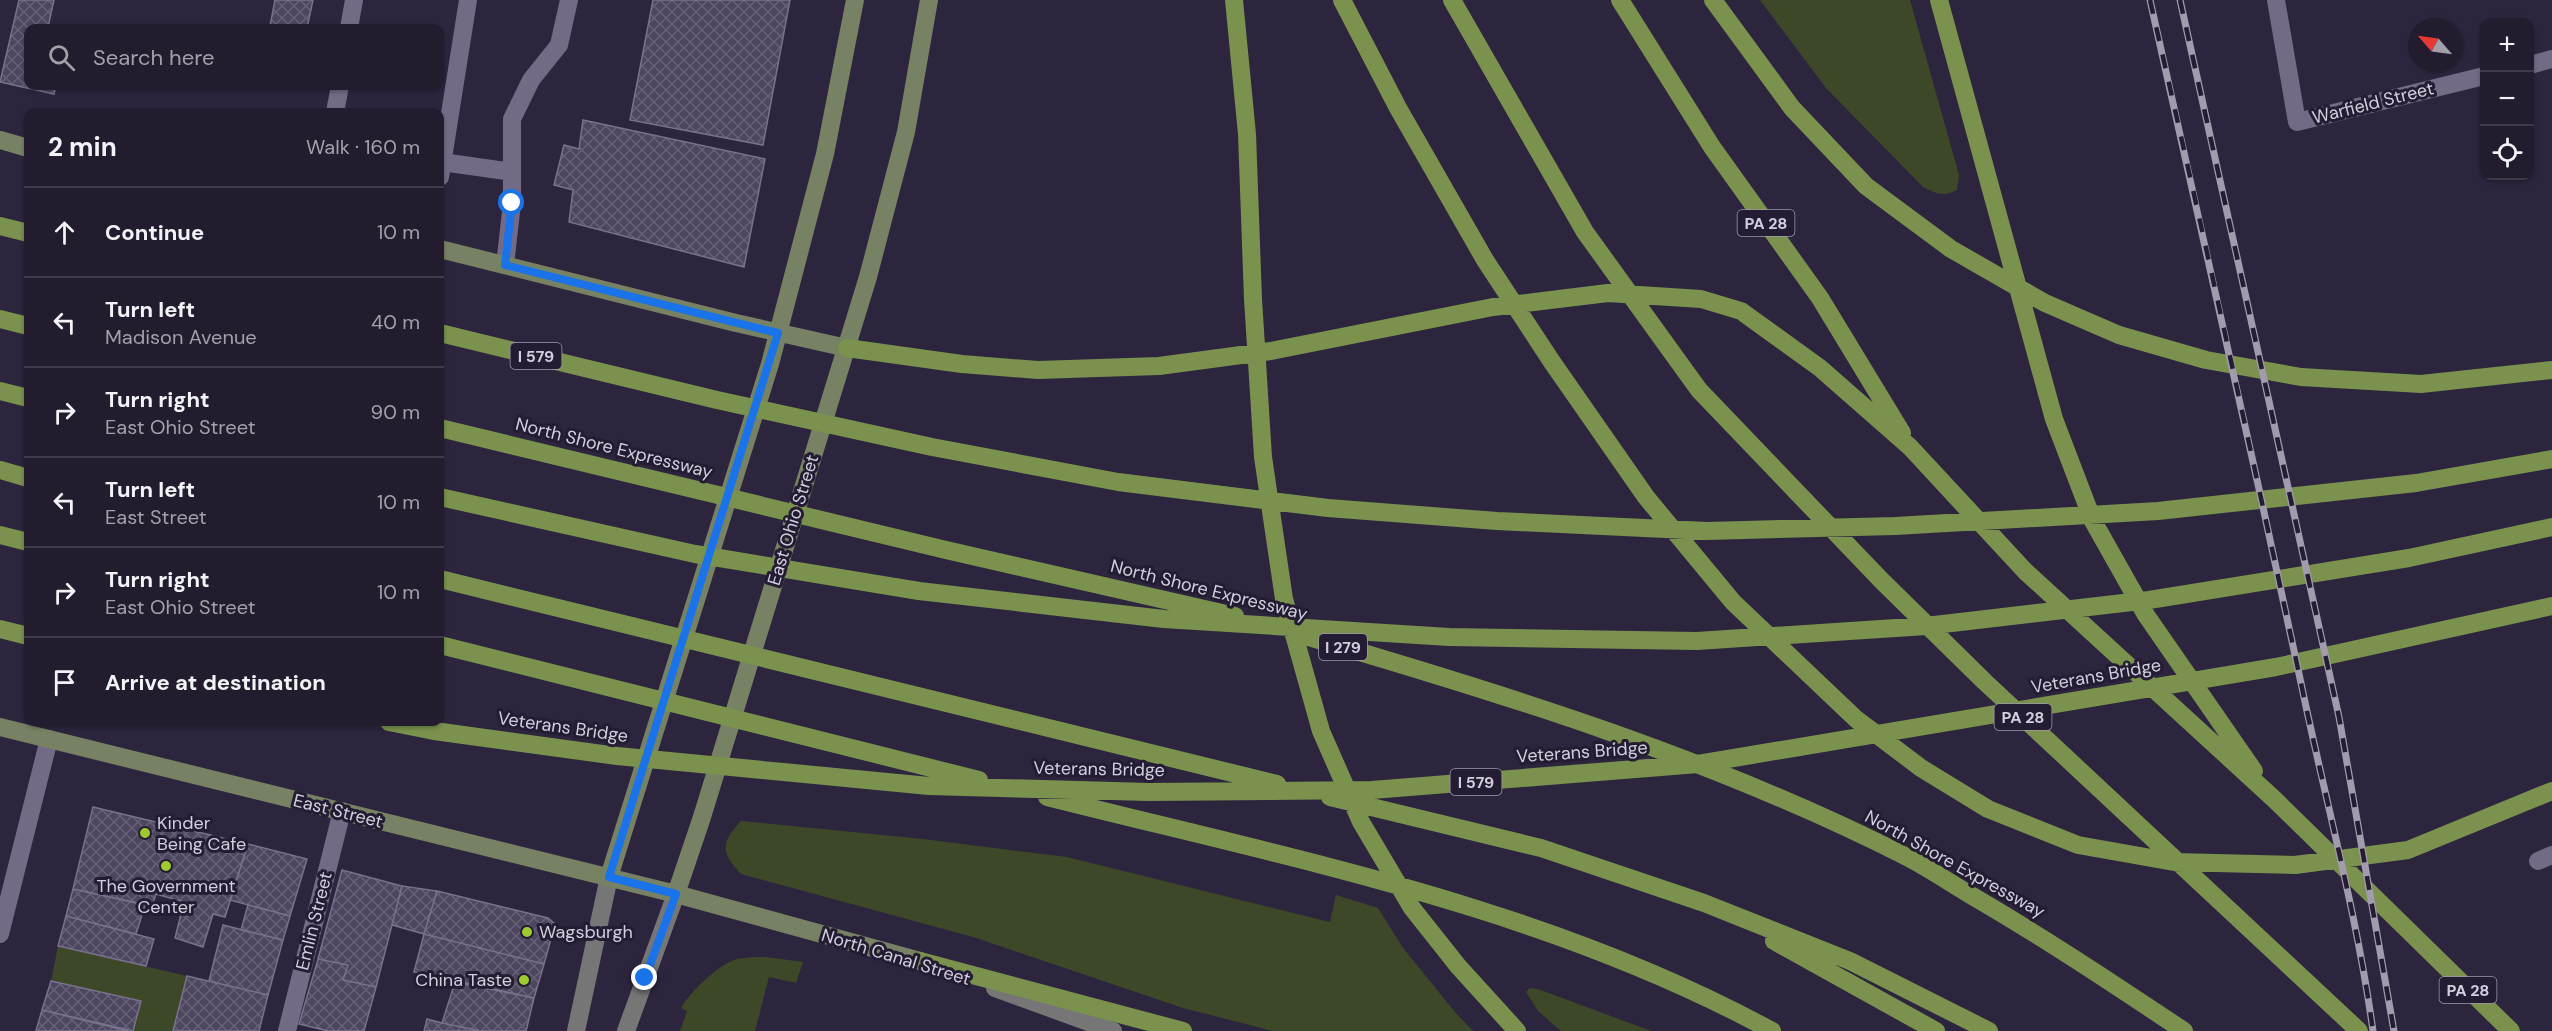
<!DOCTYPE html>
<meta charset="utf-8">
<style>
:root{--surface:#221c2e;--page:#2e293a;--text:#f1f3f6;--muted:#a2a1aa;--line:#3f3a4a}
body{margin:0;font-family:"DM Sans",sans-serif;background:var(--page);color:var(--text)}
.controls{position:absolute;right:18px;top:18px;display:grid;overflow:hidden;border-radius:12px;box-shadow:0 2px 4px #0004}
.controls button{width:54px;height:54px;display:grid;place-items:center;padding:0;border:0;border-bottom:2px solid var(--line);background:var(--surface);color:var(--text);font:30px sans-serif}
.compass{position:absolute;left:2408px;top:18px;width:54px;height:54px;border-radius:50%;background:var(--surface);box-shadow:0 2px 4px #0004;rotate:298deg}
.stop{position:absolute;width:18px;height:18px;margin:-14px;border:4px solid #1a73e8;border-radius:50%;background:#fff}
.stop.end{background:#1a73e8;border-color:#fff;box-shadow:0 2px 6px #0008}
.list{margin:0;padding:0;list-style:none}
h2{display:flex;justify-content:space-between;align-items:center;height:78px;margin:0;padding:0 24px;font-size:26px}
h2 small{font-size:20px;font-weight:400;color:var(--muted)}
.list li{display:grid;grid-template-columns:39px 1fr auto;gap:18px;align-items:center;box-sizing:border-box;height:90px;padding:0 24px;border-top:2px solid var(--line)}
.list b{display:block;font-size:22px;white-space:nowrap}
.list p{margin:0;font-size:20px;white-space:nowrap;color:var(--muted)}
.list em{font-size:20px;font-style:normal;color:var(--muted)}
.icon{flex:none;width:33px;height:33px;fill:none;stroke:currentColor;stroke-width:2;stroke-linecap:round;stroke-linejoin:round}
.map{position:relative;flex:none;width:2552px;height:1031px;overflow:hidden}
.search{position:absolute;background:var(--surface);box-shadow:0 2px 4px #0004;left:24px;top:24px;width:420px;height:66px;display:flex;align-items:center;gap:15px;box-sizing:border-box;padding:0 21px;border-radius:12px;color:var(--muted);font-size:22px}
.panel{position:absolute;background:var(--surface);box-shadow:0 2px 4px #0004;left:24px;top:108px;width:420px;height:618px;border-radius:12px}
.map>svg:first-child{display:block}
</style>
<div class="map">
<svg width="2552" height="1031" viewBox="0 0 2552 1031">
<defs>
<pattern id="building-cross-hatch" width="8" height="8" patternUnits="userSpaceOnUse" patternTransform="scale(1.5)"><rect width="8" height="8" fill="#4e465f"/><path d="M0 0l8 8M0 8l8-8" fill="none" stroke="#676076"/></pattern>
</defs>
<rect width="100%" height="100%" fill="#2d253d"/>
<!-- green -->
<path fill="#3d4828" d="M1760,0H1910L1959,175L1957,190C1943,197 1937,194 1923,187L1826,88Z
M741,821L923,839L1067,857L1330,922L1336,895L1378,908L1403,948L1455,1012L1473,1031H1273L1183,1008L973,937L741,874C721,853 720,843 741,821Z
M58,946L187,976L173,1031H133L140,1001L51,981Z
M766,957L803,962L796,983L769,977L755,1031H680L687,1011L681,1008C689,993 721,962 738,959C747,957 757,957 766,957Z
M1530,988L1538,989L1651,1031H1561L1538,1011L1526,992Z"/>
<!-- building -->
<path fill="url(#building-cross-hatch)" stroke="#79718d" stroke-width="1.5" d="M19,0H54L48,27L56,28H28V86H56L54,94L0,82Z
M275,0H313L307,28L270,26Z
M653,0H790L763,145L630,120Z
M583,120L765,159L744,267L569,222L573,190L554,185L564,145L579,149Z
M93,807L248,844L225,917L213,914L203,947L175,938L184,902L156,894L152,906L73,889Z
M248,844L307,859L290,916L230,900Z
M342,870L402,886L376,987L343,980L348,965L318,959Z
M402,886L437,891L424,934L392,925Z
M73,889L145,905L136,934L66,916Z
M437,891L548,918L555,924L544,964L424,934Z
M248,905L290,916L283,940L241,930Z
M66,916L154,939L146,966L58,946Z
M223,925L283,940L268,995L209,981Z
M424,934L544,964L534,998L414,972Z
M318,959L348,965L343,980L376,987L364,1031H328L299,1024Z
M187,976L268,995L259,1031H173Z
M51,981L141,1001L133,1031L42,1010Z
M455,982L534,998L526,1031H481L442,1023Z
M42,1010L128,1031H36Z
M427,1019L442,1023L481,1031H424Z"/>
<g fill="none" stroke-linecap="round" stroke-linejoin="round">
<!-- lane -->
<path stroke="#736a86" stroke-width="18" d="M442,162L512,172
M440,177L468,0
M505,265L512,203V119L531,80L559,45L569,0
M2538,861L2552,855
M287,1031L342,811"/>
<!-- street -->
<path stroke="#736a86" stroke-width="18" d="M2276,0L2297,122L2484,76
M349,28L354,0
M2530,65L2552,59
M335,112L340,86
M0,934L49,739"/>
<!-- secondary -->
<path stroke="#757675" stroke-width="18" d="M995,988L1113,1031
M576,1031L609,877
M626,1031L676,894"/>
<!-- primary -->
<path stroke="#778264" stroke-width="18" d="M0,140L28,148
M440,249L736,323L847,348
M0,727L676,894L920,961
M609,877L770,364L825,154L855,0
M676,894L702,817L868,277L906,132L929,0"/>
<!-- highway -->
<path stroke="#7a924e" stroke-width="18" d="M1234,0L1247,134L1253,299L1263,457L1284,599L1321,731L1361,822L1412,908L1458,966L1517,1031
M1342,0L1398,108L1485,260L1552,362L1646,497L1733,602L1856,719L1921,768L1988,809L2078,845L2174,862L2295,865L2408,850L2552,791
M1452,0L1585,232L1699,390L1882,581L1985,682L2359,1031
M1620,0L1712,147L1820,298L1902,433
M1713,0L1792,108L1866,186L1951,249L2045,303L2119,335L2206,360L2301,377L2421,384L2552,370
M1939,0L2054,419L2093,521L2146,615L2254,771
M0,226L28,233
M0,319L28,326
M440,333L717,400L932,447L1118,482L1328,508L1497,521L1707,531L1895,526L2158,511L2416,483L2552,459
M847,348L962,364L1038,370L1159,366L1271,351L1493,307L1608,293L1701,299L1741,311L1820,368L1910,447L2025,571L2274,799L2511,1031
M0,391L28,398
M440,428L946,550L1235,616
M0,470L28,478
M440,497L695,554L919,591L1164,619L1449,637L1697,641L1926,626L2149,600L2409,558L2552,527
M0,535L28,542
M440,579L1277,784
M0,629L28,636
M1302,635C1508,695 1714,759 1907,857C1930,869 1952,884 1974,897C2046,939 2115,985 2184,1031
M440,645L979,780
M389,722L434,731L617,756L929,786L1149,792L1372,790L1698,764L2276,667L2552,606
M1047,797C1293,859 1547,908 1772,1031
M1330,797L1541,848L1704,903L1850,961L1989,1031
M1774,941L1936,1031
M920,961L1183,1031"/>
<defs>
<path id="rail" d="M2150,0C2202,227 2252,455 2301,683C2325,799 2357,914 2373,1031
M2180,0L2339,717L2394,1031"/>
</defs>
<!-- rail casing -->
<use href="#rail" stroke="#a19bad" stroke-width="7"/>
<!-- rail -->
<use href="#rail" stroke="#231c32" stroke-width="4.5" stroke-dasharray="14" stroke-linecap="butt"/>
</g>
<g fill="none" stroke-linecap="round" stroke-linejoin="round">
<!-- route -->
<path stroke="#1a73e8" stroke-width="8" d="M512,203L505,265L778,333L609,877L676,894L645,978"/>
</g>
<!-- markers -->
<g fill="#9dca2f" stroke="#231c32" stroke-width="2">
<circle cx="145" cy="833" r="6"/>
<circle cx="166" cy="866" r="6"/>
<circle cx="527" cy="932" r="6"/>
<circle cx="524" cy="980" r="6"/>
</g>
<g text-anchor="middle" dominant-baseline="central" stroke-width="6" stroke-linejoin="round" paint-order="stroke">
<!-- shield labels -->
<g fill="#231c32" stroke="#9e99aa" stroke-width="1.5">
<rect x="1737.5" y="210" width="57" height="26" rx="4.5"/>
<rect x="510.5" y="343" width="51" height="26" rx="4.5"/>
<rect x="1319" y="634" width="48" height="26" rx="4.5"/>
<rect x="1994.5" y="704" width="57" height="26" rx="4.5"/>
<rect x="1450.5" y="769" width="51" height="26" rx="4.5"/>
<rect x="2439.5" y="977" width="57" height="26" rx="4.5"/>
</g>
<g font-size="16" font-weight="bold" fill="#d3cede">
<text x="1766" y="223">PA 28</text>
<text x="536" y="356">I 579</text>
<text x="1343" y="647">I 279</text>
<text x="2023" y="717">PA 28</text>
<text x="1476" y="782">I 579</text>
<text x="2468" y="990">PA 28</text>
</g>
<!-- street labels -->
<g font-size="18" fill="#d3cede" stroke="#231c32">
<text transform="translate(2373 103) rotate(-14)">Warfield Street</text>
<text transform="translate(614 448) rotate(14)">North Shore Expressway</text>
<text transform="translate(793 520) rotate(-73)">East Ohio Street</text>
<text transform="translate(1209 590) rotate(14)">North Shore Expressway</text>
<text transform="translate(2096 676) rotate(-10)">Veterans Bridge</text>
<text transform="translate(563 727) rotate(8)">Veterans Bridge</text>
<text transform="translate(1582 752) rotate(-4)">Veterans Bridge</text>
<text transform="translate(1099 769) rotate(1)">Veterans Bridge</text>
<text transform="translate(338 811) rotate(14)">East Street</text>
<text transform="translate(1955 864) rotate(29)">North Shore Expressway</text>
<text transform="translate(314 921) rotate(-76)">Emlin Street</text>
<text transform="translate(896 957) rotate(17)">North Canal Street</text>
</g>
<!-- poi labels -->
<g font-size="18" fill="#d3cede" stroke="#231c32" text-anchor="start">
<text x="157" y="823">Kinder<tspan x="157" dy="21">Being Cafe</tspan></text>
<text x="166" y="886" text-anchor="middle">The Government<tspan x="166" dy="21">Center</tspan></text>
<text x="539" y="932">Wagsburgh</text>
<text x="512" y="980" text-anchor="end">China Taste</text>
</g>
</g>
</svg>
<div class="controls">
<button>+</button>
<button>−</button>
<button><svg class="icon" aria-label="locate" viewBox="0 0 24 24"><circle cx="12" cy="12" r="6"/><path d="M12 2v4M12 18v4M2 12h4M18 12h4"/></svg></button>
</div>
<svg class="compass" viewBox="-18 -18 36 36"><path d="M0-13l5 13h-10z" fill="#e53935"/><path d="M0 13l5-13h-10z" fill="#a2a1aa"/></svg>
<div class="stop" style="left:512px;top:203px"></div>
<div class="stop end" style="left:645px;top:978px"></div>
<div class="search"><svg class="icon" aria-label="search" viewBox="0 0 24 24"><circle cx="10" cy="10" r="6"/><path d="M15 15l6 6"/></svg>Search here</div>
<section class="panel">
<h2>2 min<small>Walk · 160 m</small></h2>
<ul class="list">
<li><svg class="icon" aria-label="ahead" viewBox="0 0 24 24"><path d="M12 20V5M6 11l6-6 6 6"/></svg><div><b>Continue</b></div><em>10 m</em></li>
<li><svg class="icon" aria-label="left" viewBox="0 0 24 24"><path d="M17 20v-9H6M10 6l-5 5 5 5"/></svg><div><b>Turn left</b><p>Madison Avenue</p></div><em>40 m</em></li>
<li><svg class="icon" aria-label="right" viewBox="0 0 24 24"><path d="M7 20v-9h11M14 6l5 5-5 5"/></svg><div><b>Turn right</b><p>East Ohio Street</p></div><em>90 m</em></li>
<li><svg class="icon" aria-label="left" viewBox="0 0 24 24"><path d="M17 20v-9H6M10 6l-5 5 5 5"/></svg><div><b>Turn left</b><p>East Street</p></div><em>10 m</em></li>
<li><svg class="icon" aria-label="right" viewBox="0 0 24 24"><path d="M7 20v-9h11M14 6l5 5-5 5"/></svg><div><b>Turn right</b><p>East Ohio Street</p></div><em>10 m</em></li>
<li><svg class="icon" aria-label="arrive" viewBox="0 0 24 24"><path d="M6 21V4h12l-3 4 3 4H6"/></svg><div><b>Arrive at destination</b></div></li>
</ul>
</section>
</div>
